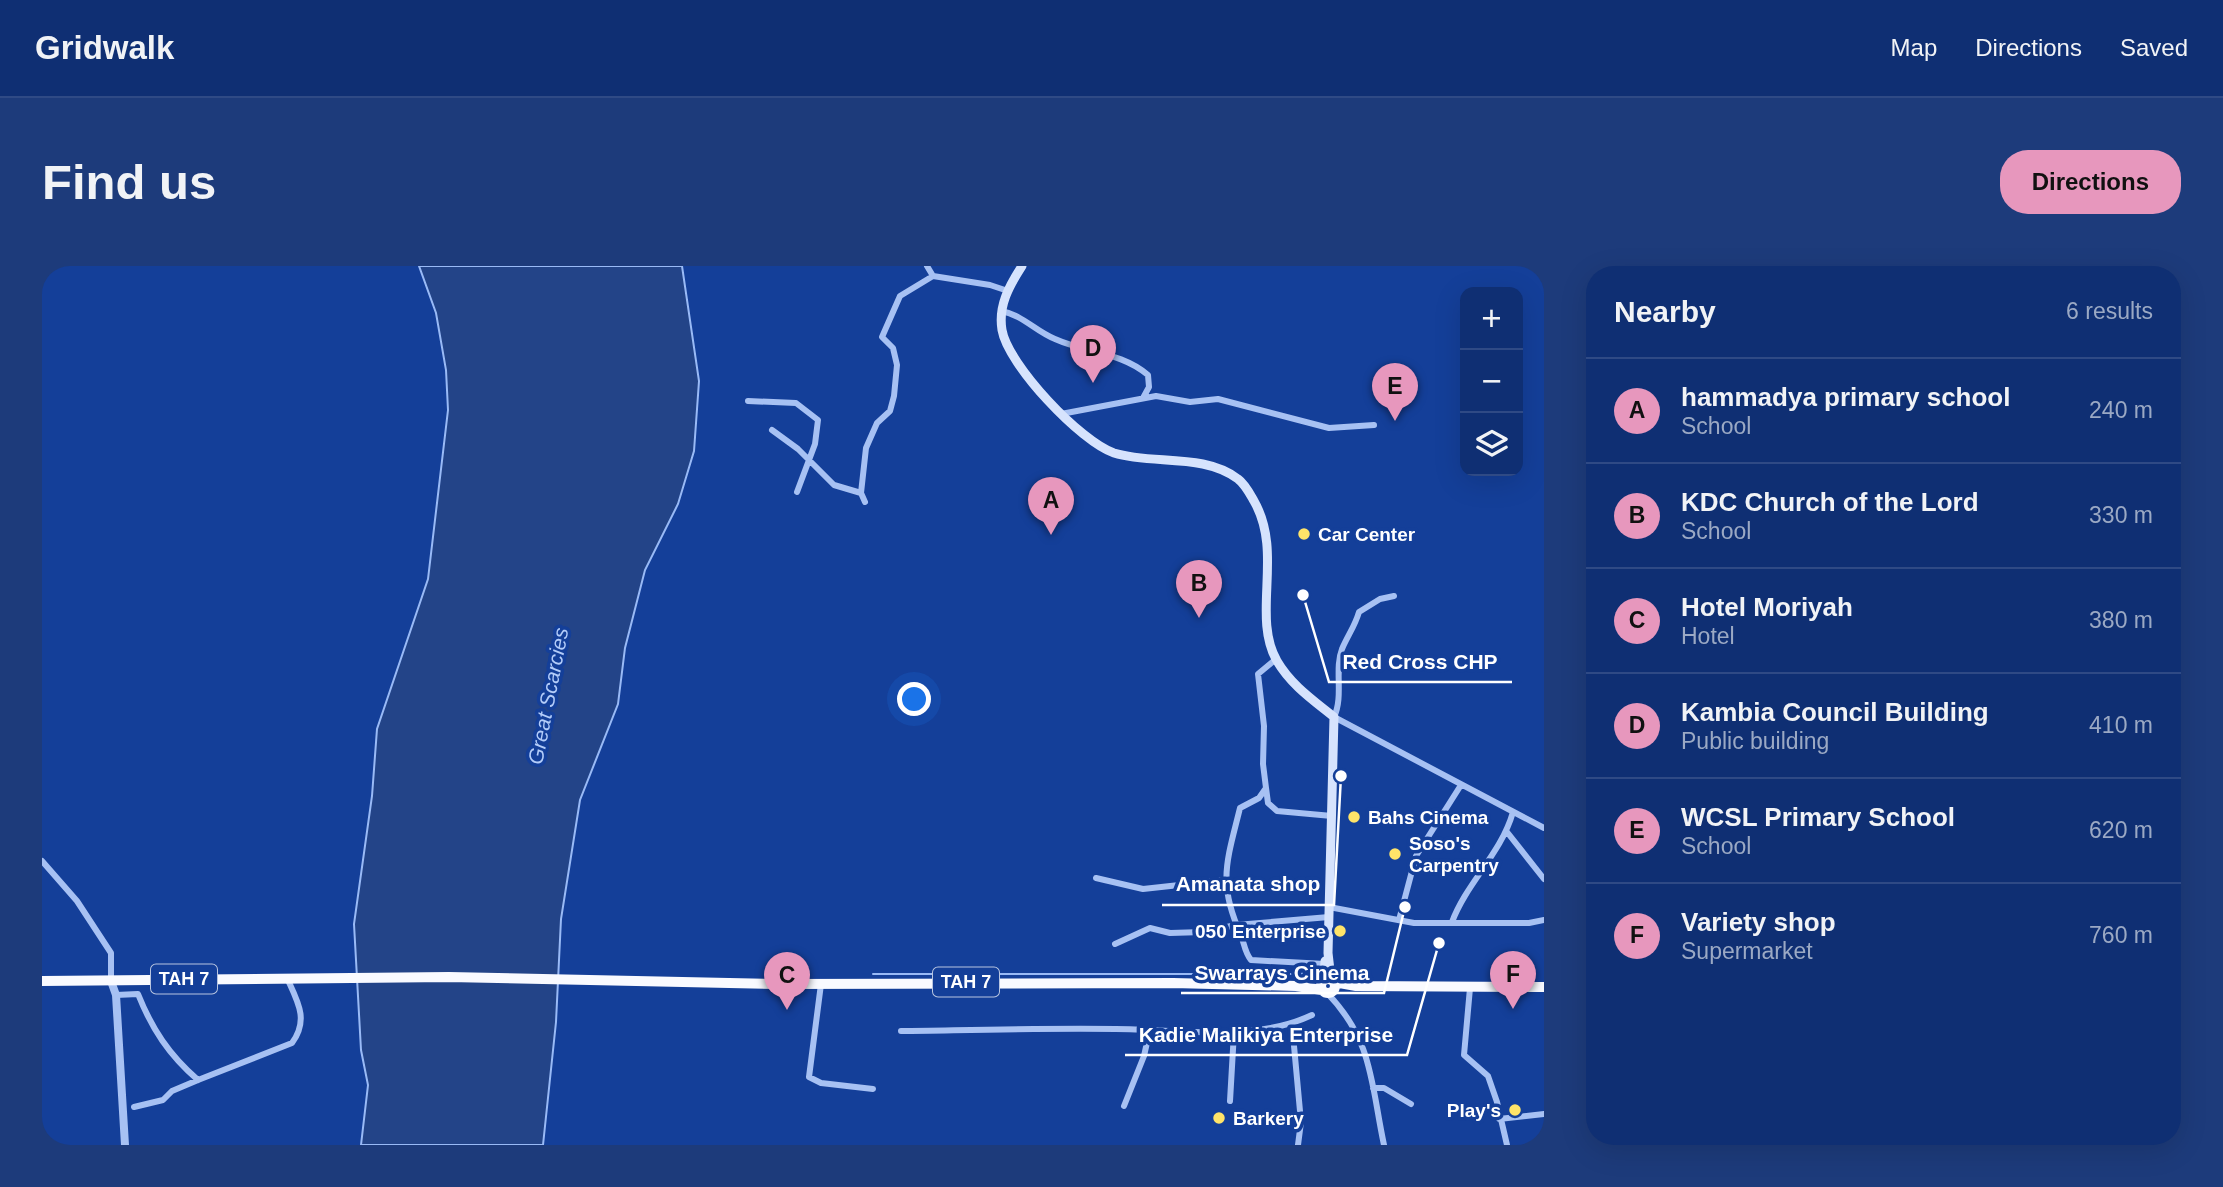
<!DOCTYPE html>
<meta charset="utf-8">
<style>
:root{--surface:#0f2f73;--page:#1d3b7b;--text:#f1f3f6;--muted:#9ba9c4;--line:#2f4a85;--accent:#e797bd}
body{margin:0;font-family:Arial,sans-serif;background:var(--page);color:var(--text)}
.controls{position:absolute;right:21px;top:21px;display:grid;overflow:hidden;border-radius:14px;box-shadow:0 7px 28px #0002}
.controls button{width:63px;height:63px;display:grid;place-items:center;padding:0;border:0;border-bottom:2px solid var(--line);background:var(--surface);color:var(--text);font:35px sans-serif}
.you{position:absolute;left:873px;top:434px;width:24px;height:24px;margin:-18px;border:5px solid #fff;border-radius:50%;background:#1a73e8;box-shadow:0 0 0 10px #1a73e833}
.badge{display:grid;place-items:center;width:46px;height:46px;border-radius:50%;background:var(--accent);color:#111;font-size:23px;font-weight:700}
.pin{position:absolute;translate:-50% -58px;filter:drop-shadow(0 2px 4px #0008)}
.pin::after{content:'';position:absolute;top:37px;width:24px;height:21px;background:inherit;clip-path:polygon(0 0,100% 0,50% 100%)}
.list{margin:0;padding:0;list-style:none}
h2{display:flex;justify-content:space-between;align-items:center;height:91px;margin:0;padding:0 28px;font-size:30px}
h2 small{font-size:23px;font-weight:400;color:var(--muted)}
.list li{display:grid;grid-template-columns:46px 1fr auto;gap:21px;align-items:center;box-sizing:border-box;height:105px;padding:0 28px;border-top:2px solid var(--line)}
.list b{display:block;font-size:26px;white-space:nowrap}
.list p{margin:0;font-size:23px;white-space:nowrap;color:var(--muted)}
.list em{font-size:23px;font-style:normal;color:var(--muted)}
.icon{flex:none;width:38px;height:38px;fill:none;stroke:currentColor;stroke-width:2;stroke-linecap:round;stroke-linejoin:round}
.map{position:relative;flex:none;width:1502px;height:879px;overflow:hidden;border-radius:28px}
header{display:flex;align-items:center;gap:42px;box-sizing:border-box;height:98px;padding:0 35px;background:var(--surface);border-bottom:2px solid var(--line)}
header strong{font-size:33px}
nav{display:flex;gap:38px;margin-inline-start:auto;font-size:24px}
.intro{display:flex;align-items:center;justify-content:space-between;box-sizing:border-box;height:168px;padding:0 42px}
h1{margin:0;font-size:49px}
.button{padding:18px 32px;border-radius:28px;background:var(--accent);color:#111;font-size:24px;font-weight:700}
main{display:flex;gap:42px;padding:0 42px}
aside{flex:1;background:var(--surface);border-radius:28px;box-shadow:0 7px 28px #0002}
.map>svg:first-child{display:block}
</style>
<header>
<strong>Gridwalk</strong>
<nav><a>Map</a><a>Directions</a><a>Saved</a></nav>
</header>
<div class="intro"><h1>Find us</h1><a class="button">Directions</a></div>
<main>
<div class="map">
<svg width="1502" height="879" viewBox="0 0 1502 879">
<rect width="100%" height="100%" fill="#143f99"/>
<!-- water -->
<path fill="#234488" stroke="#99baf6" stroke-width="2" d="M377,0H640L657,115L652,185L636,238L603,304L583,382L576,438L538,534L519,653L514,756L501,879H319L326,819L319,784L312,658L330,530L335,463L386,313L406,144L404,104L394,47Z"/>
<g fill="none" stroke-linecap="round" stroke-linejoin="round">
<!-- stream -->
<path stroke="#99baf6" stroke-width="2" d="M831,708H1256L1273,707L1279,703"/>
<!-- minor -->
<path stroke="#a7c1f3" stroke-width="6" d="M885,0L891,10
M959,45C981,49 993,65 1013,73C1044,87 1079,86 1106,109L1107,121L1101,132
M706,135L754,137L776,154L773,178L755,226
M1019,148L1114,130L1148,136L1176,133L1287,162L1332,159
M730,164L756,183L792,219L819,227L823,236
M819,227L824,182L835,157L848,145L852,130L855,99L851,82L840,71L858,30L891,10L948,19L966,25
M1352,330L1338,333L1317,346C1313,360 1306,369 1300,383C1292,403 1302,430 1292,451L1502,562
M1234,393L1216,408L1222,460L1221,498L1224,522L1217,532L1198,542C1185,595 1175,617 1199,669C1202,677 1203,687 1209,694L1283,698
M1224,522L1226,537L1235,545L1290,550
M1465,566L1502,613
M0,595L35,635L69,687V715
M1054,612L1101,623L1183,614
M1287,641L1372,657H1487L1502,654
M1357,654L1374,590L1419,519
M1410,656C1425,616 1459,588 1471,546
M1073,678L1108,662L1128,667L1161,666L1194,659L1287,651
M779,718L767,811L779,817L831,823
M1428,722L1422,789L1446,810L1455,836L1465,879
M1285,727C1331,774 1329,818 1342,879
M74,729L96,728C110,763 127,789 156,814
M1250,758L1259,856L1256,879
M859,765C930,764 1002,762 1074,763C1137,763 1211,777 1270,749
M1331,822H1342L1369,838
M1188,835L1192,766
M1082,840L1102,790L1108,763
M92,841L121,834L130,825L156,814L250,777C267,754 256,736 245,712
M1457,853L1502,848"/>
<!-- tertiary -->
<path stroke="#a7c1f3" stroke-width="8" d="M69,715L74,729L83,879"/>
<!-- secondary -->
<path stroke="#d6e3fd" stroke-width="9" d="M980,0C967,20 956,40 960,64C966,99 1039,176 1072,187C1111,199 1162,187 1196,213C1203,218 1208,228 1212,235C1242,287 1209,350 1235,395C1249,419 1271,434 1292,451L1286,687L1289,713
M1282,714L1283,695"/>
<!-- trunk -->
<path stroke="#f9faff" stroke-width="10" d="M1279 720a7 7 0 1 1 14 0a7 7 0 1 1-14 0Z
M0,715L407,711L737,718L1131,717L1254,720L1280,724
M1292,716L1314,720L1502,721"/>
</g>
<!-- markers -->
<g fill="#ffe469" stroke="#143f99" stroke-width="2.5">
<circle cx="1262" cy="268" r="7"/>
<circle cx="1312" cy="551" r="7"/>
<circle cx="1353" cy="588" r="7"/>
<circle cx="1298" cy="665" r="7"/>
<circle cx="1473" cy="844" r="7"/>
<circle cx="1177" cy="852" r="7"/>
</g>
<g text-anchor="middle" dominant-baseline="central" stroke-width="7" stroke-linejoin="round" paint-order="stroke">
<!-- shield labels -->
<g fill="#143f99" stroke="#b8c5e0" stroke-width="2">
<rect x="109" y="698.5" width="66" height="29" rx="5"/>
<rect x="891" y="701.5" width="66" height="29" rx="5"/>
</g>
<g font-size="18" font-weight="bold" fill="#fff">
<text x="142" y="713">TAH 7</text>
<text x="924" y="716">TAH 7</text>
</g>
<!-- poi labels -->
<g font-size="19" font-weight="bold" fill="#fff" stroke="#143f99" text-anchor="start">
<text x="1276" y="268">Car Center</text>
<text x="1326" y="551">Bahs Cinema</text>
<text x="1367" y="577">Soso's<tspan x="1367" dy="22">Carpentry</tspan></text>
<text x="1284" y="665" text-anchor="end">050 Enterprise</text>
<text x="1459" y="844" text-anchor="end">Play's</text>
<text x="1191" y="852">Barkery</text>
</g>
<!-- water labels -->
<g font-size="21" font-style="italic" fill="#b3ccf9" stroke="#143f99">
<text transform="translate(506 430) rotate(-79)">Great Scarcies</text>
</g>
</g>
<!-- callouts -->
<path fill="none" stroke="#fff" stroke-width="2.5" d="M1261 329L1287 416H1470M1299 510L1292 639H1120M1363 641L1342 727H1139M1397 677L1365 789H1083"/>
<g fill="#fff" stroke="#143f99" stroke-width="2.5">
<circle cx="1261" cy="329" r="7"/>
<circle cx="1299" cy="510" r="7"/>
<circle cx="1363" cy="641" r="7"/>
<circle cx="1397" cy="677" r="7"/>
</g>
<g font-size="21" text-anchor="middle" font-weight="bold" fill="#fff" stroke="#143f99" stroke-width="7" stroke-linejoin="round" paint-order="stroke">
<text x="1378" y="403">Red Cross CHP</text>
<text x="1206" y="625">Amanata shop</text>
<text x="1240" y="714">Swarrays Cinema</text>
<text x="1224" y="776">Kadie Malikiya Enterprise</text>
</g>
</svg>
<div class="controls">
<button>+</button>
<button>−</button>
<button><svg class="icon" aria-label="layers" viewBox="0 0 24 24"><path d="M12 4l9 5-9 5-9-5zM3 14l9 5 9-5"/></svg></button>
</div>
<div class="you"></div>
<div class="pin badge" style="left:1009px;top:269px">A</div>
<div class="pin badge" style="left:1157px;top:352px">B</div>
<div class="pin badge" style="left:745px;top:744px">C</div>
<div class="pin badge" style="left:1051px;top:117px">D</div>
<div class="pin badge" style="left:1353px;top:155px">E</div>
<div class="pin badge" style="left:1471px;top:743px">F</div>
</div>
<aside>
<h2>Nearby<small>6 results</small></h2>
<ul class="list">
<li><span class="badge">A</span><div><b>hammadya primary school</b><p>School</p></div><em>240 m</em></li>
<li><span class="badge">B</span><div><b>KDC Church of the Lord</b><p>School</p></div><em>330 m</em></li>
<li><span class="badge">C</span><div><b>Hotel Moriyah</b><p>Hotel</p></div><em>380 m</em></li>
<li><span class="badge">D</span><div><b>Kambia Council Building</b><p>Public building</p></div><em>410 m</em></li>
<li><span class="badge">E</span><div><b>WCSL Primary School</b><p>School</p></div><em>620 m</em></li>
<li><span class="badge">F</span><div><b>Variety shop</b><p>Supermarket</p></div><em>760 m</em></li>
</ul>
</aside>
</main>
